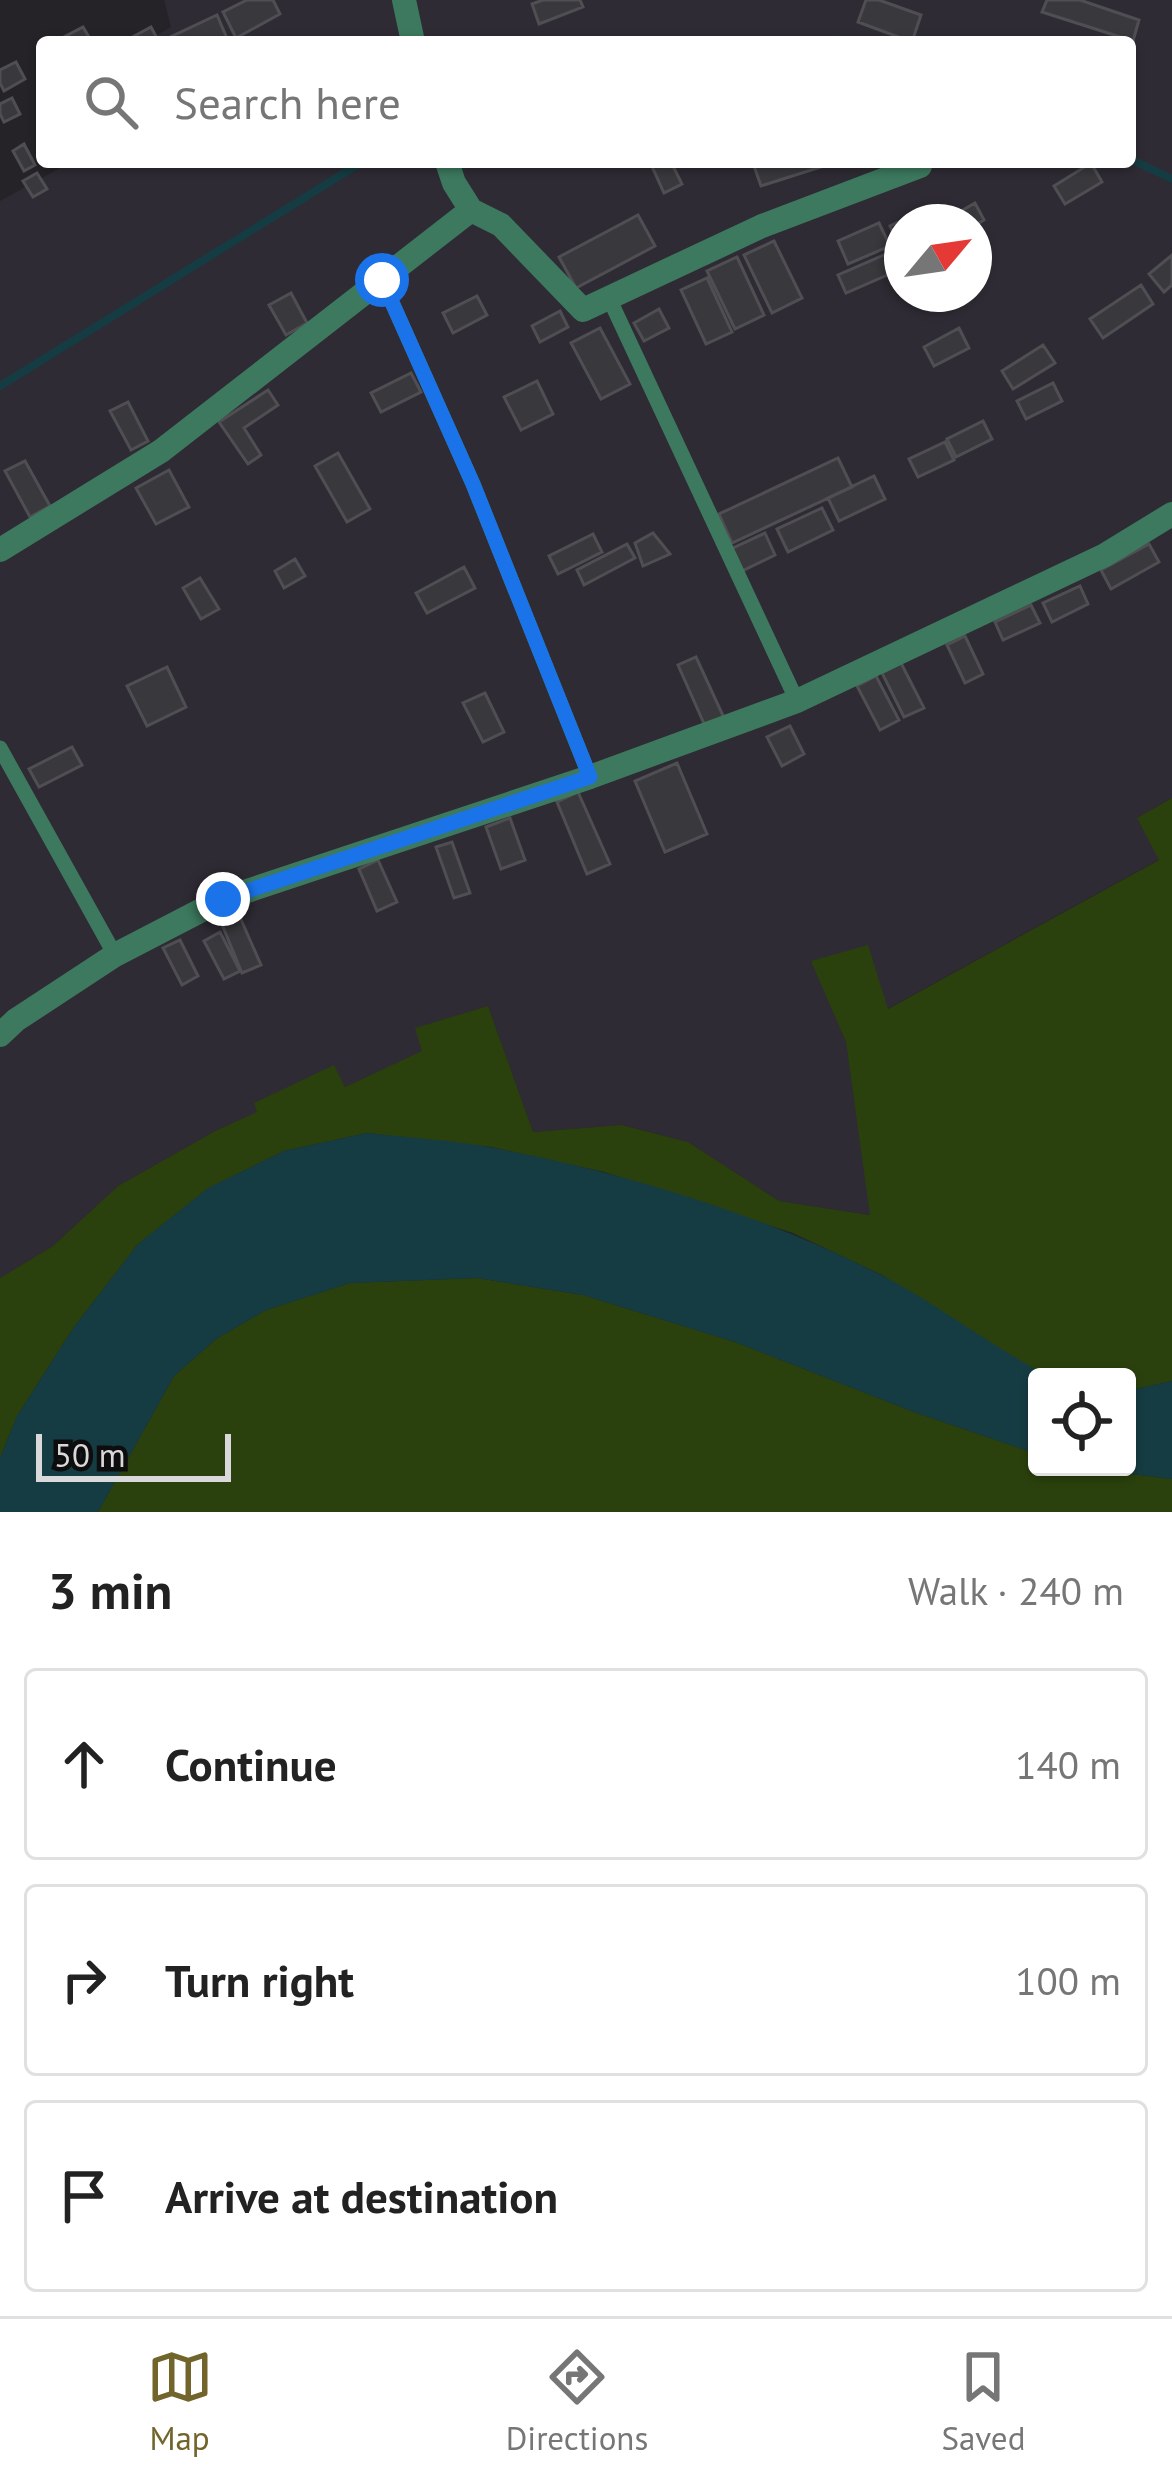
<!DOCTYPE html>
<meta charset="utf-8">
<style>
:root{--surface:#fff;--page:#f2f2f2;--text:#222;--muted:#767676;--line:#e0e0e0;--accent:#72652b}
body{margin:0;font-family:"PT Sans",sans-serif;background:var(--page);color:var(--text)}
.controls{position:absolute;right:36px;bottom:36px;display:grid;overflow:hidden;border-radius:12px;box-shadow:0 3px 9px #0004}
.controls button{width:108px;height:108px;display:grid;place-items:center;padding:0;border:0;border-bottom:3px solid var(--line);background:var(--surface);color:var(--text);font:60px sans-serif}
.compass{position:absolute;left:884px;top:204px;width:108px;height:108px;border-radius:50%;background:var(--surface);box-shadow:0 3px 9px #0004;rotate:61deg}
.scale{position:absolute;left:36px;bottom:30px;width:195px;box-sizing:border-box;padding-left:12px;border:6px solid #d9d8da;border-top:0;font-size:33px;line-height:42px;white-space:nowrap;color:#d9d8da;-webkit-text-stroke:9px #0d0d0e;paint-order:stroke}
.stop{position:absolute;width:36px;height:36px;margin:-27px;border:9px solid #1a73e8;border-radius:50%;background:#fff}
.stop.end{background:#1a73e8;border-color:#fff;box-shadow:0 3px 12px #0008}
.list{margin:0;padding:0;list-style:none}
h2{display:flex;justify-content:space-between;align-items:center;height:156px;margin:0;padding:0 48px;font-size:51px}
h2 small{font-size:39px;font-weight:400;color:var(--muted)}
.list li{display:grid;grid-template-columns:78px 1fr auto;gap:36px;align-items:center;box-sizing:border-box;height:192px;margin:0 24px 24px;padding:0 24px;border:3px solid var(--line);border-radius:12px}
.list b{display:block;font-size:45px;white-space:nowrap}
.list em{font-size:39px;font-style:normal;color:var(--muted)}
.icon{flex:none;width:66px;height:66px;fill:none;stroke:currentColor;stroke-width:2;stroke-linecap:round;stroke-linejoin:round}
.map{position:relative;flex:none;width:1172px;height:1512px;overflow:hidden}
.search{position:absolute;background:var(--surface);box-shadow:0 3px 9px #0004;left:36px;right:36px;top:36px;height:132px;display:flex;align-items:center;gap:30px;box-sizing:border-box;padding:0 42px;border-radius:12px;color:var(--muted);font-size:45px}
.sheet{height:804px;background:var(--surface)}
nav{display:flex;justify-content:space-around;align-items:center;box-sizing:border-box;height:168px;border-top:3px solid var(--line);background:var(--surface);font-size:33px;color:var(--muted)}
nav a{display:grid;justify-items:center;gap:6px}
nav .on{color:var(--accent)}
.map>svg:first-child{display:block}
</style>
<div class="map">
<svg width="1172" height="1512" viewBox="0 0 1172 1512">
<rect width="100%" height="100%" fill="#252327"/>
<!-- built -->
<path fill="#2f2b34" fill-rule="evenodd" d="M164,0H1172V798L1137,818L1160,859L887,1009L812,961L846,1042L871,1215L779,1201L688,1142L623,1125L533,1132L488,1006L416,1028L423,1051L345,1087L334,1066L254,1103L258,1112L215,1131L118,1186L53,1246L0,1278V201L71,162H1130V42H144L171,27ZM902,222H974V294H902Z"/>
<!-- green -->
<path fill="#2b410d" d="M1172,798V1381L1127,1391V1377H1050L1010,1356L882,1275L793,1233L604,1172L491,1147L367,1133L284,1151L209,1188L138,1244L74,1327L17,1416L0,1458V1278L53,1246L118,1186L215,1131L257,1112L254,1103L334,1065L345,1087L422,1051L415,1028L488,1006L533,1132L622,1125L688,1142L779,1201L870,1215L846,1042L811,961L868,945L888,1009L1159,860L1137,818Z
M477,1278L583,1295L735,1342L914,1412L1037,1454V1467H1076L1172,1479V1512H98L174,1376L216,1339L266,1310L350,1283Z"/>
<!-- water -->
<path fill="#153c42" d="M367,1133C409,1138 453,1140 494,1148C622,1172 761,1214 877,1273C937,1303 990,1346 1050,1377H1037V1454L914,1412L735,1342L583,1295L477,1278L350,1283L266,1310L216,1339L174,1376L98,1512H0V1458L17,1416L74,1327L138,1244L208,1188L284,1151Z
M1172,1381V1479L1076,1467H1127V1391Z"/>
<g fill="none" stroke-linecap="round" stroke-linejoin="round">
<!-- stream -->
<path stroke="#153c42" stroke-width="8" d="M826,42L837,39L843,42
M1130,159L1172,179
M434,162L459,167L471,162
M0,386L362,162"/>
</g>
<!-- building -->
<path fill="#39393d" stroke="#4f4f53" stroke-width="3" d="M247,0H273L280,14L236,38L223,12Z
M543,0H580L583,7L539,24L532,4Z
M866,0H879L921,15L912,42L858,22Z
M1047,0H1080L1139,20L1133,41L1042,12Z
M217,15L226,36L213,42H165L164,40Z
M83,27L92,42H66L64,37Z
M151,27L159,42H126L125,41Z
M16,62L25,79L4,91L0,83V70Z
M12,98L20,114L4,122L0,114V104Z
M24,144L35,165L24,171L13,151Z
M650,162H671L682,184L664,193Z
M767,162H823L824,166L761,186L754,166Z
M1091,163L1102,182L1065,204L1054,186Z
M37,173L47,189L33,197L23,181Z
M975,203L984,220L974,226V222H942Z
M924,210L929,222H902V253L890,226Z
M638,215L655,246L576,288L559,257Z
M879,223L890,246L848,264L838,241Z
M774,241L802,298L772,313L744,255Z
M893,251L901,269L846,293L838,275Z
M1172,255V285L1164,292L1149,274Z
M737,257L764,315L735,329L707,271Z
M707,278L732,332L706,344L681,290Z
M1141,285L1153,304L1103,338L1090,319Z
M291,293L307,323L286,335L269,305Z
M477,296L487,315L453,333L443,313Z
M659,309L669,328L644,341L634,323Z
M560,311L568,327L540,342L532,326Z
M600,328L630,384L601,399L571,343Z
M959,328L969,348L934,366L924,347Z
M1043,345L1055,363L1013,389L1002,371Z
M411,373L421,392L381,412L371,393Z
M537,381L553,414L521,430L504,397Z
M1053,383L1062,401L1026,419L1017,401Z
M268,390L278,405L244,428L261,455L248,464L219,422Z
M128,402L148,441L131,450L110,411Z
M983,421L992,439L956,457L947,439Z
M945,442L954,460L918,477L909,459Z
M338,453L370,509L347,522L315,466Z
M838,458L852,487L732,543L719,514Z
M25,461L50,506L30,517L5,471Z
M169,470L189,507L156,524L136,488Z
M874,476L885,499L839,521L828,498Z
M822,508L833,530L788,552L777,529Z
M653,533L670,554L643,566L635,543Z
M765,533L775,555L742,571L731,549Z
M593,534L602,552L558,574L549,556Z
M627,544L635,558L584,585L577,570Z
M1149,544L1159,562L1111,589L1101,570Z
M295,559L305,576L284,588L275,571Z
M464,567L475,588L427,613L416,593Z
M200,578L219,609L201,619L183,588Z
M1080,586L1088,604L1052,622L1043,603Z
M1031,605L1040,623L1003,640L995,622Z
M965,636L983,674L965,683L947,645Z
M696,657L725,720L706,728L678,665Z
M901,663L924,708L904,717L882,673Z
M167,667L186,707L147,726L127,686Z
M876,676L899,720L880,730L857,686Z
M485,693L504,732L483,742L463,703Z
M790,726L804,754L782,766L767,737Z
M72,747L82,765L39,787L29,769Z
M677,763L707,834L665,852L635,781Z
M578,792L610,864L587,874L557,802Z
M510,818L525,860L501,869L486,827Z
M452,842L470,893L454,898L436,847Z
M378,860L397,902L377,911L359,869Z
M239,915L261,965L242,973L221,922Z
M220,932L240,971L224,979L204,941Z
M180,940L198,976L182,985L163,948Z"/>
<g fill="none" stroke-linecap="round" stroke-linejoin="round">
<!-- service -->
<path stroke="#3c795e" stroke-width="15" d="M382,280L473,484L590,777
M609,298L797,701
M0,748L115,955"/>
<!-- minor -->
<path stroke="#3c795e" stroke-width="24" d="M404,0L413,42
M447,162L454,183L471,210L501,225L583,310L762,226L920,166
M0,1035L16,1020L115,955L223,899L590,777L797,701L1105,555L1172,514"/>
<!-- tertiary -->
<path stroke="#3c795e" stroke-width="24" d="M0,550L161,451L471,210"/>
</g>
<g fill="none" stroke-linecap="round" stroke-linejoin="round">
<!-- route -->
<path stroke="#1a73e8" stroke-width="15" d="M223,899L590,777L473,484L382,280"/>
</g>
</svg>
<div class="controls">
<button><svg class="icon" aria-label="locate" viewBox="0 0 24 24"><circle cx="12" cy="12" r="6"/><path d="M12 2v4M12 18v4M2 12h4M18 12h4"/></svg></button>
</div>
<svg class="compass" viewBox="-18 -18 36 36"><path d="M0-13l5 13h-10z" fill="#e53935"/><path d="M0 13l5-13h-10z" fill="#767676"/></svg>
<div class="scale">50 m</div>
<div class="stop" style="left:382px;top:280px"></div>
<div class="stop end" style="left:223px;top:899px"></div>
<div class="search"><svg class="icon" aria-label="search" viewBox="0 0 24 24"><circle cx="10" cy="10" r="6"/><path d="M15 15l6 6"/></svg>Search here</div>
</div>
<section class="sheet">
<h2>3 min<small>Walk · 240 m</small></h2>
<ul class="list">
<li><svg class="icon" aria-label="ahead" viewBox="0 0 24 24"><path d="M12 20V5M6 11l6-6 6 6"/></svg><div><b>Continue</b></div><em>140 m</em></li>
<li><svg class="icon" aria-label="right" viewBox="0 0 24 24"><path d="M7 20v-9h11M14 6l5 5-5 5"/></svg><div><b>Turn right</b></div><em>100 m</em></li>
<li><svg class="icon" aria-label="arrive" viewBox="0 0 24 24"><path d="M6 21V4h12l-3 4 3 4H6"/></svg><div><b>Arrive at destination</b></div></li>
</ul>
</section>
<nav>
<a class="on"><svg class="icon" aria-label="map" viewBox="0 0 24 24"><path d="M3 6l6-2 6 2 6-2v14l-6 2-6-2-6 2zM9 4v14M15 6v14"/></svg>Map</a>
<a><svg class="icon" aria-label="directions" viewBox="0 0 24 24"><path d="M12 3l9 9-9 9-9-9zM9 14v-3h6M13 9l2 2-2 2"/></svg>Directions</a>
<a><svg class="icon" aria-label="saved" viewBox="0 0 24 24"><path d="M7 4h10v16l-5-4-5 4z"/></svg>Saved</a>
</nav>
